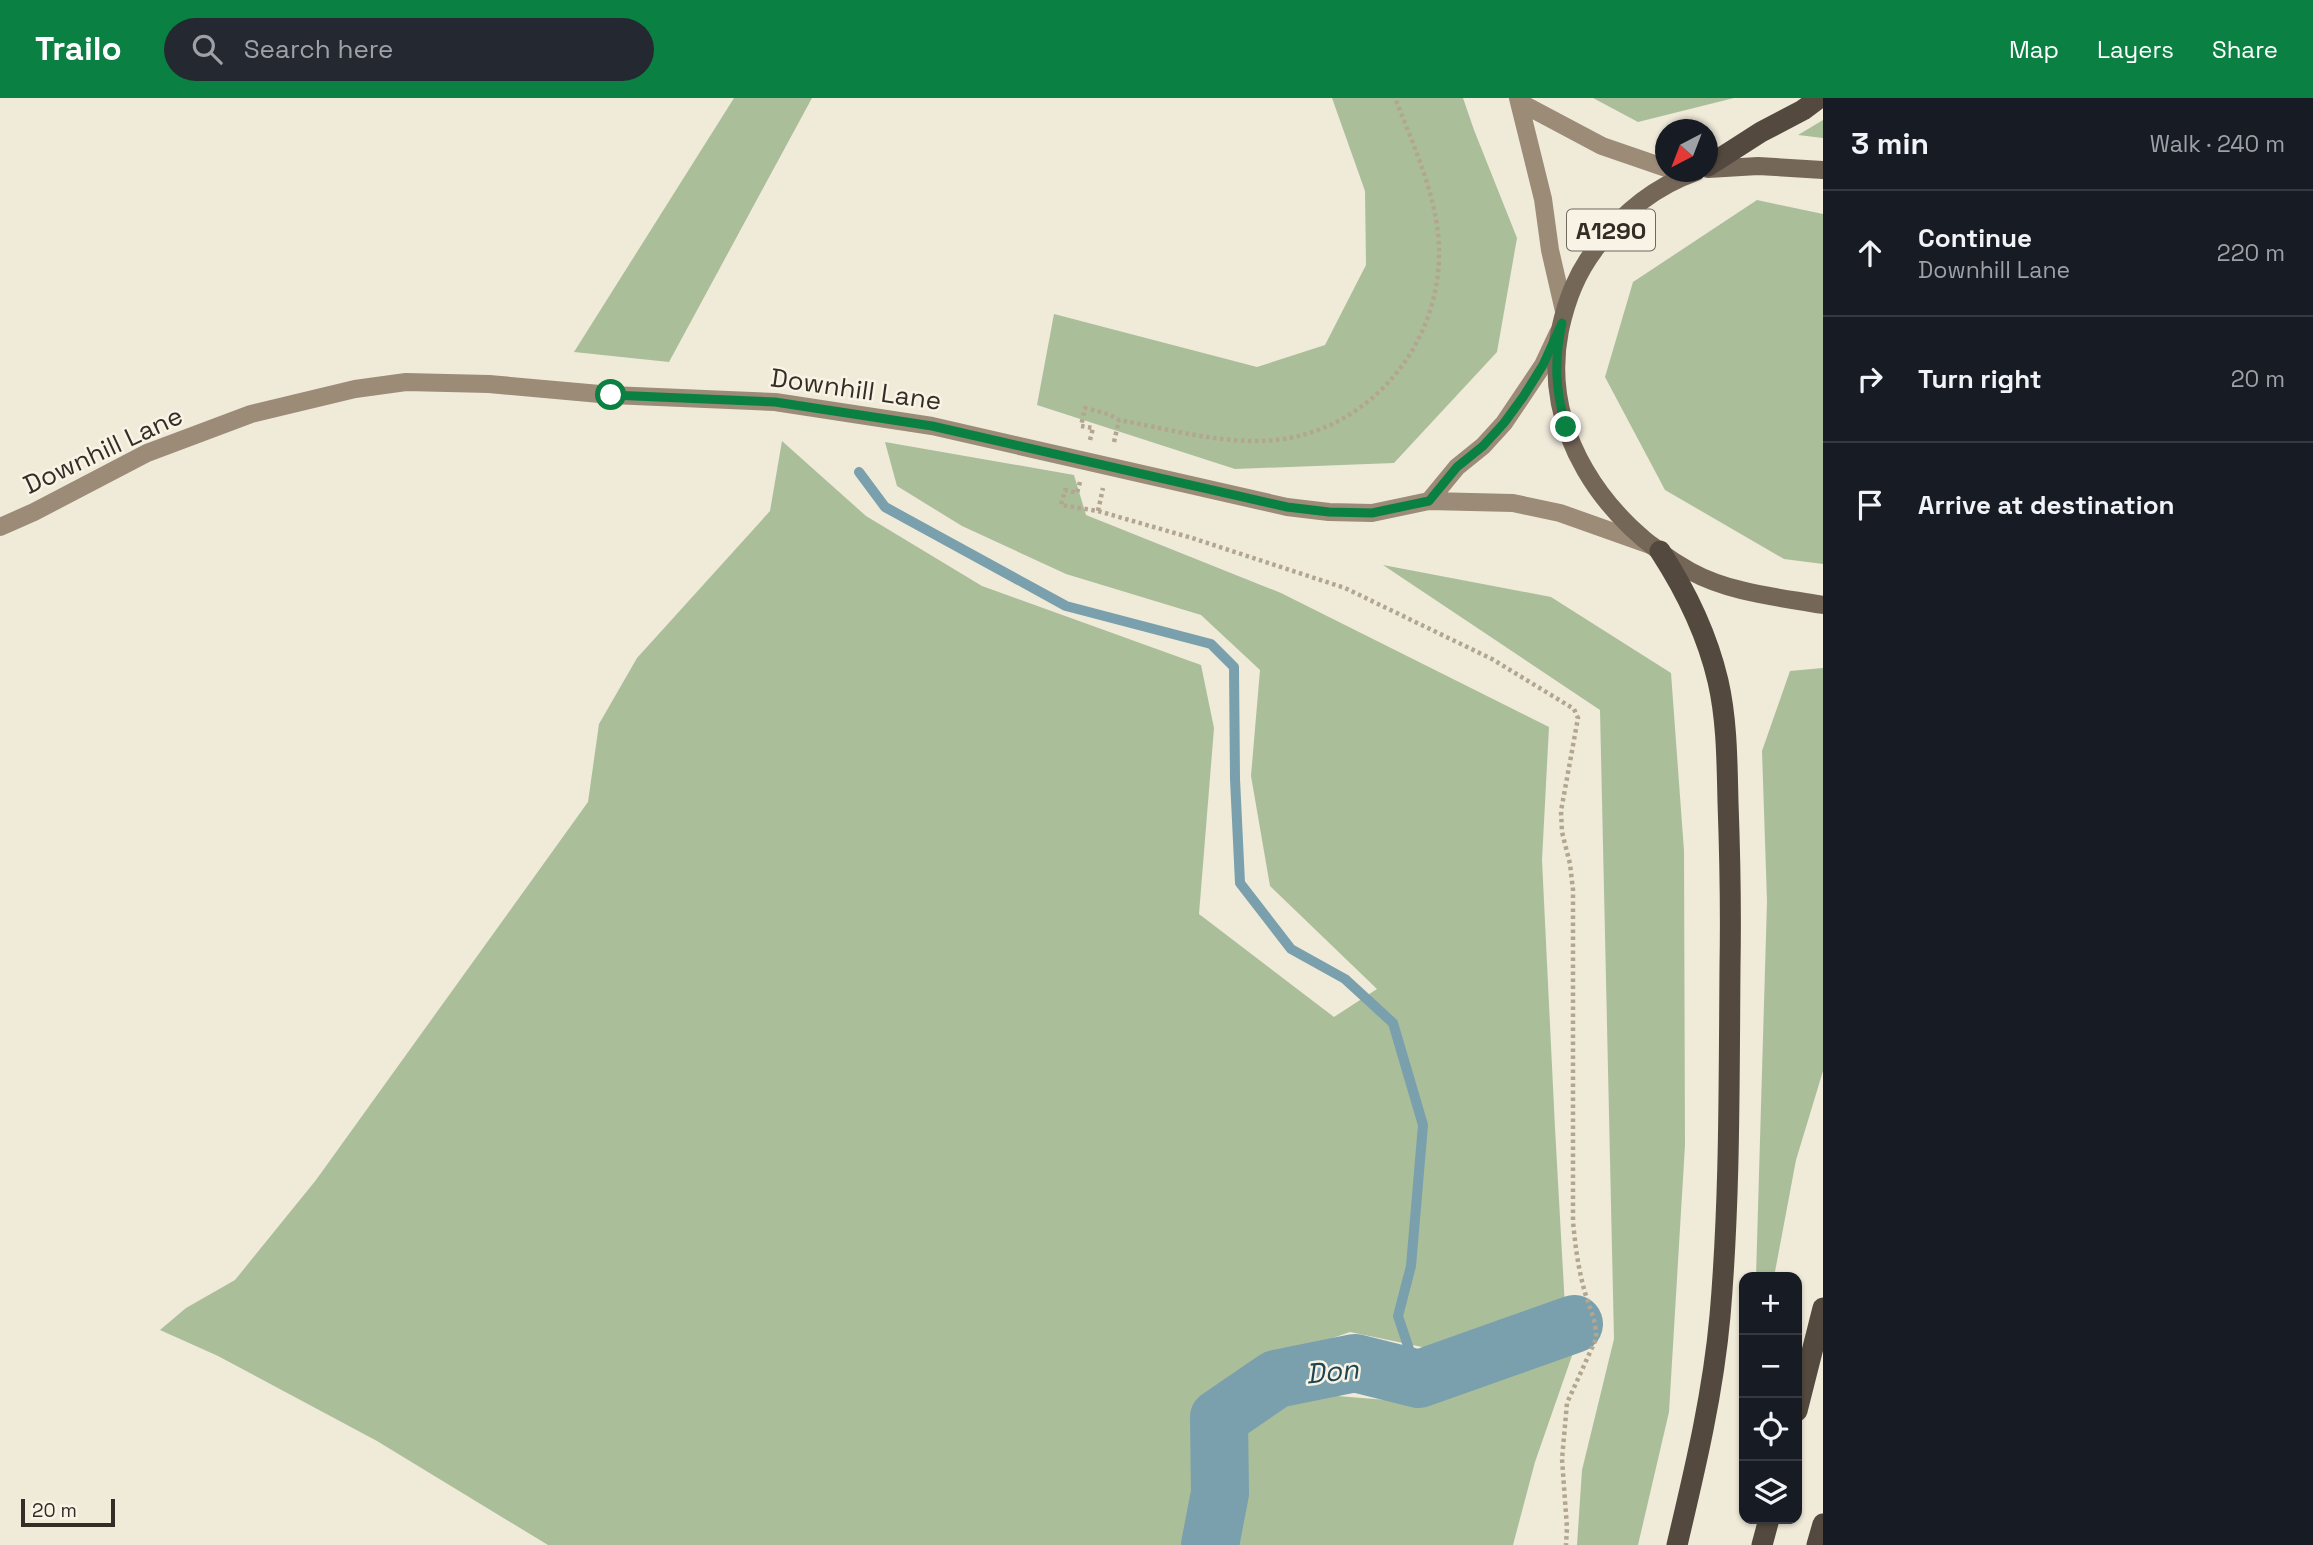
<!DOCTYPE html>
<meta charset="utf-8">
<style>
:root{--surface:#171b24;--page:#242831;--text:#f1f3f6;--muted:#9ea1a6;--line:#363941;--accent:#0b8043}
body{margin:0;font-family:"Space Grotesk",sans-serif;background:var(--page);color:var(--text)}
.controls{position:absolute;right:21px;bottom:21px;display:grid;overflow:hidden;border-radius:14px;box-shadow:0 2px 5px #0004}
.controls button{width:63px;height:63px;display:grid;place-items:center;padding:0;border:0;border-bottom:2px solid var(--line);background:var(--surface);color:var(--text);font:35px sans-serif}
.compass{position:absolute;left:1655px;top:21px;width:63px;height:63px;border-radius:50%;background:var(--surface);box-shadow:0 2px 5px #0004;rotate:222deg}
.scale{position:absolute;left:21px;bottom:18px;width:94px;box-sizing:border-box;padding-left:7px;border:4px solid #332d26;border-top:0;font-size:19px;line-height:24px;white-space:nowrap;color:#332d26;-webkit-text-stroke:5px #f8f3e5;paint-order:stroke}
.stop{position:absolute;width:21px;height:21px;margin:-16px;border:5px solid #0b8043;border-radius:50%;background:#fff}
.stop.end{background:#0b8043;border-color:#fff;box-shadow:0 2px 7px #0008}
.list{margin:0;padding:0;list-style:none}
h2{display:flex;justify-content:space-between;align-items:center;height:91px;margin:0;padding:0 28px;font-size:30px}
h2 small{font-size:23px;font-weight:400;color:var(--muted)}
.list li{display:grid;grid-template-columns:46px 1fr auto;gap:21px;align-items:center;box-sizing:border-box;height:126px;padding:0 28px;border-top:2px solid var(--line)}
.list b{display:block;font-size:26px;white-space:nowrap}
.list p{margin:0;font-size:23px;white-space:nowrap;color:var(--muted)}
.list em{font-size:23px;font-style:normal;color:var(--muted)}
.icon{flex:none;width:38px;height:38px;fill:none;stroke:currentColor;stroke-width:2;stroke-linecap:round;stroke-linejoin:round}
.map{position:relative;flex:none;width:1823px;height:1447px;overflow:hidden}
header{display:flex;align-items:center;gap:42px;box-sizing:border-box;height:98px;padding:0 35px;background:var(--accent);color:#fff}
header strong{font-size:33px}
nav{display:flex;gap:38px;margin-inline-start:auto;font-size:24px}
.search{width:490px;height:63px;background:var(--page);display:flex;align-items:center;gap:18px;box-sizing:border-box;padding:0 24px;border-radius:38px;color:var(--muted);font-size:26px}
main{display:flex}
aside{flex:1;background:var(--surface)}
.map>svg:first-child{display:block}
</style>
<header>
<strong>Trailo</strong>
<div class="search"><svg class="icon" aria-label="search" viewBox="0 0 24 24"><circle cx="10" cy="10" r="6"/><path d="M15 15l6 6"/></svg>Search here</div>
<nav><a>Map</a><a>Layers</a><a>Share</a></nav>
</header>
<main>
<div class="map">
<svg width="1823" height="1447" viewBox="0 0 1823 1447">
<rect width="100%" height="100%" fill="#f0ead9"/>
<!-- green -->
<path fill="#abbe9a" d="M734,0H812L669,264L574,254Z
M1332,0H1463L1474,32L1517,140L1497,254L1394,365L1235,371L1037,307L1054,216L1257,269L1325,247L1366,167L1365,93Z
M1593,0H1734L1638,24Z
M1823,22V40L1798,37Z
M1757,102L1823,116V466L1784,461L1665,392L1605,279L1633,184Z
M782,343L866,418L982,488L1201,567L1214,630L1199,816L1334,919L1377,891L1270,788L1251,678L1260,572L1201,517L1066,476L962,428L897,388L885,344L1074,377L1086,417L1281,495L1549,629L1542,762L1555,1030L1565,1209L1427,1250L1350,1234L1235,1274L1201,1314L1196,1400L1187,1447H548L377,1343L218,1258L160,1232L186,1210L235,1182L316,1082L588,704L599,626L637,560L770,413Z
M1383,467L1551,499L1671,575L1684,753L1685,1047L1669,1314L1638,1447H1577L1582,1372L1614,1241L1600,612Z
M1823,570V973L1796,1062L1774,1179H1756L1767,803L1762,653L1790,573Z
M1575,1249L1535,1364L1513,1447H1228L1238,1322L1288,1294L1424,1305Z"/>
<g fill="none" stroke-linecap="round" stroke-linejoin="round">
<!-- stream -->
<path stroke="#79a0ac" stroke-width="10" d="M859,374L885,409L1066,508L1211,546L1234,569L1235,681L1240,785L1291,851L1345,881L1393,925L1423,1027L1411,1168L1398,1218L1419,1281"/>
<!-- river -->
<path stroke="#79a0ac" stroke-width="58" d="M1210,1447L1220,1395L1219,1320L1276,1281L1355,1265L1419,1281L1574,1226"/>
<!-- path -->
<path stroke="#b3a690" stroke-width="4.5" stroke-dasharray="3.5 3.5" stroke-linecap="butt" d="M1090,342L1093,330L1081,328L1085,310L1108,316L1119,322C1163,330 1210,343 1255,343C1355,344 1435,261 1439,162C1441,106 1415,51 1395,0
M1114,344L1119,322
M1080,384L1077,395L1065,392L1061,407L1098,413L1192,440L1345,490L1492,561L1574,611L1578,620L1561,713L1562,734L1570,766L1573,792V1123C1575,1146 1578,1169 1584,1191C1588,1207 1597,1223 1596,1241L1567,1305L1562,1361L1567,1430L1566,1447
M1098,413L1103,390"/>
<!-- secondary -->
<path stroke="#9b8b77" stroke-width="18" d="M1518,0L1543,101L1550,152L1564,213
M1521,5L1602,48L1666,70
M1429,403L1457,369L1483,348L1504,325L1543,267L1558,235
M0,429L34,414L147,355L251,316L355,291L406,284L489,286L611,297L775,304L932,328L1287,409L1329,414L1372,415L1429,403L1513,405L1560,415L1653,448"/>
<!-- primary -->
<path stroke="#756758" stroke-width="18" d="M1708,71L1758,68L1823,72
M1696,74C1656,88 1622,115 1596,150C1577,175 1567,200 1560,232C1540,332 1604,425 1690,473C1730,495 1778,499 1823,507"/>
<!-- highway -->
<path stroke="#54493e" stroke-width="21" d="M1708,68L1761,34L1803,12L1819,0
M1660,453C1686,493 1707,536 1718,583C1727,622 1727,664 1728,704C1730,759 1731,814 1730,868C1729,985 1730,1102 1720,1218C1713,1296 1695,1371 1677,1447
M1797,1313L1823,1210
M1762,1447L1769,1421
M1817,1447L1823,1426"/>
</g>
<g fill="none" stroke-linecap="round" stroke-linejoin="round">
<!-- route -->
<path stroke="#0b8043" stroke-width="9" d="M611,297L775,304L932,328L1287,409L1329,414L1372,415L1429,403L1457,369L1483,348L1504,325L1523,299L1543,267L1562,225C1554,263 1555,291 1566,329"/>
</g>
<g text-anchor="middle" dominant-baseline="central" stroke-width="5" stroke-linejoin="round" paint-order="stroke">
<!-- shield labels -->
<rect fill="#f8f3e5" stroke="#6e685f" stroke-width="2" x="1567" y="111.5" width="88" height="41" rx="5"/>
<g font-size="24" font-weight="bold" fill="#332d26">
<text x="1611" y="132">A1290</text>
</g>
<!-- street labels -->
<g font-size="26" fill="#332d26" stroke="#f8f3e5">
<text transform="translate(856 291) rotate(8)">Downhill Lane</text>
<text transform="translate(103 352) rotate(-25)">Downhill Lane</text>
</g>
<!-- water labels -->
<g font-size="28" font-style="italic" fill="#1e4553" stroke="#f8f3e5">
<text transform="translate(1332 1273) rotate(-6)">Don</text>
</g>
</g>
</svg>
<div class="controls">
<button>+</button>
<button>−</button>
<button><svg class="icon" aria-label="locate" viewBox="0 0 24 24"><circle cx="12" cy="12" r="6"/><path d="M12 2v4M12 18v4M2 12h4M18 12h4"/></svg></button>
<button><svg class="icon" aria-label="layers" viewBox="0 0 24 24"><path d="M12 4l9 5-9 5-9-5zM3 14l9 5 9-5"/></svg></button>
</div>
<svg class="compass" viewBox="-18 -18 36 36"><path d="M0-13l5 13h-10z" fill="#e53935"/><path d="M0 13l5-13h-10z" fill="#9ea1a6"/></svg>
<div class="scale">20 m</div>
<div class="stop" style="left:611px;top:297px"></div>
<div class="stop end" style="left:1566px;top:329px"></div>
</div>
<aside>
<h2>3 min<small>Walk · 240 m</small></h2>
<ul class="list">
<li><svg class="icon" aria-label="ahead" viewBox="0 0 24 24"><path d="M12 20V5M6 11l6-6 6 6"/></svg><div><b>Continue</b><p>Downhill Lane</p></div><em>220 m</em></li>
<li><svg class="icon" aria-label="right" viewBox="0 0 24 24"><path d="M7 20v-9h11M14 6l5 5-5 5"/></svg><div><b>Turn right</b></div><em>20 m</em></li>
<li><svg class="icon" aria-label="arrive" viewBox="0 0 24 24"><path d="M6 21V4h12l-3 4 3 4H6"/></svg><div><b>Arrive at destination</b></div></li>
</ul>
</aside>
</main>
